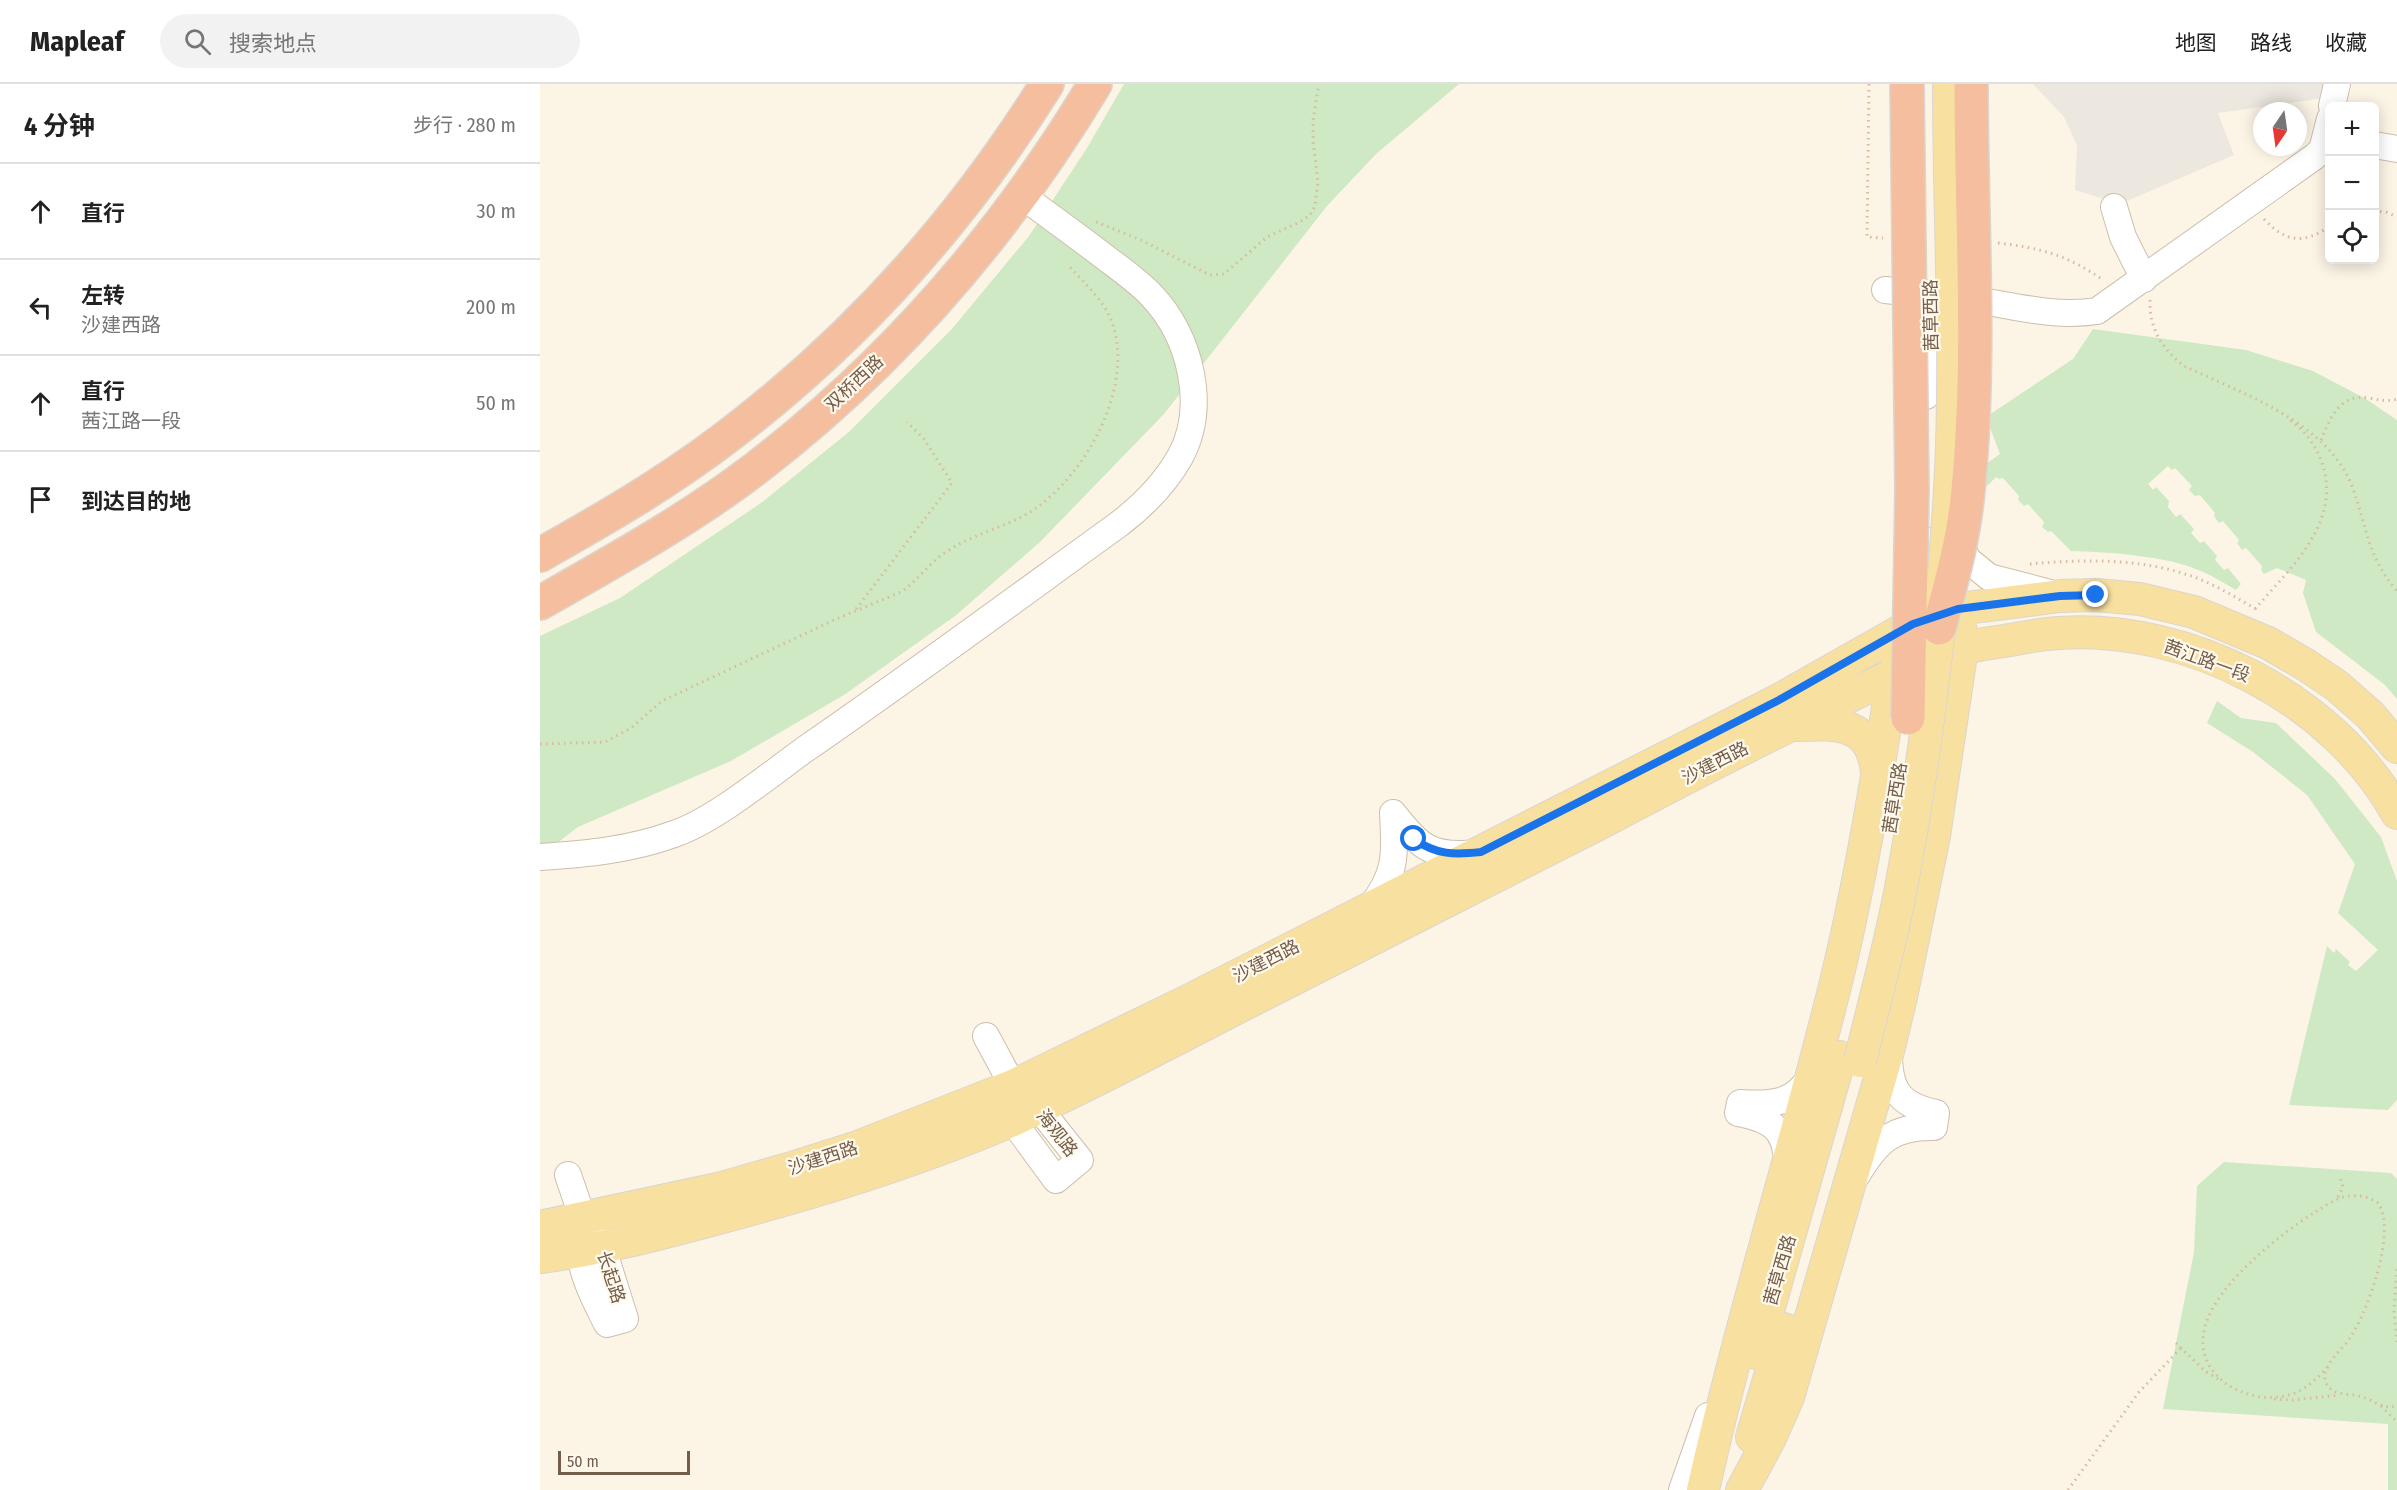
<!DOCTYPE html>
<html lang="zh">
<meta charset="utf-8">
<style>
:root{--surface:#fff;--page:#f2f2f2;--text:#222;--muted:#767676;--line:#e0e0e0}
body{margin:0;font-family:"Fira Sans Condensed","Noto Sans SC",sans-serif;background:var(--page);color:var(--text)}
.controls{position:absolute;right:18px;top:18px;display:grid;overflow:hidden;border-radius:9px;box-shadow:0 3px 15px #0003}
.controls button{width:54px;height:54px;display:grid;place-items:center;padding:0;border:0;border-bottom:2px solid var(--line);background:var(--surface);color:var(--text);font:30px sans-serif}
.compass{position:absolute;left:1713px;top:18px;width:54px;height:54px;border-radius:50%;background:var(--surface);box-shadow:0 3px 15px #0003;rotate:193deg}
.scale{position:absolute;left:18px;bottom:15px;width:132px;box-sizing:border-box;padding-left:6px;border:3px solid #745e4b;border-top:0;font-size:16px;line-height:21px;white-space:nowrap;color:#745e4b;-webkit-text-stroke:4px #fef9ec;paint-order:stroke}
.stop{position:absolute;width:18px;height:18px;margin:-14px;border:4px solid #1a73e8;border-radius:50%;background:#fff}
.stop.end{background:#1a73e8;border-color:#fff;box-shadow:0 2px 6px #0008}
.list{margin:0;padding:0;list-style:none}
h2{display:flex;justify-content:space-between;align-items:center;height:78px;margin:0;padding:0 24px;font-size:26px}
h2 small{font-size:20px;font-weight:400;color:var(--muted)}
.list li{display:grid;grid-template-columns:39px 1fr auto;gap:18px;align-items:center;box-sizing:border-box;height:96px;padding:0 24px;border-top:2px solid var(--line)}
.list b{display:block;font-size:22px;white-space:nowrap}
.list p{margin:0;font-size:20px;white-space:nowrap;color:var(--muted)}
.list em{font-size:20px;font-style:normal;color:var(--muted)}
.icon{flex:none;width:33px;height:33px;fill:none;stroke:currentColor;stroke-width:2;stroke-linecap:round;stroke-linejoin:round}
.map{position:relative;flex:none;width:1857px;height:1406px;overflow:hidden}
header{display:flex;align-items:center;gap:36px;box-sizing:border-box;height:84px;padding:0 30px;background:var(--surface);border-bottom:2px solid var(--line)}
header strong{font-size:28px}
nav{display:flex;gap:33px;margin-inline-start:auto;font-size:21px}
.search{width:420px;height:54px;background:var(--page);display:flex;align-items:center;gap:15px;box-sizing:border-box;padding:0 21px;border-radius:33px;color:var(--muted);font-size:22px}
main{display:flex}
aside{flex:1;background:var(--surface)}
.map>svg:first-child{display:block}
</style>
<header>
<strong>Mapleaf</strong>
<div class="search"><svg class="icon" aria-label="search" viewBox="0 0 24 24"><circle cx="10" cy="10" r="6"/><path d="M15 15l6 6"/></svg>搜索地点</div>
<nav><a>地图</a><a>路线</a><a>收藏</a></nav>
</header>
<main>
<aside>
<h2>4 分钟<small>步行 · 280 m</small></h2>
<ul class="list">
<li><svg class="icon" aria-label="ahead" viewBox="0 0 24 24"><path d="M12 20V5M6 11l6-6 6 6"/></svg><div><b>直行</b></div><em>30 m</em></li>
<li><svg class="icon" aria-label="left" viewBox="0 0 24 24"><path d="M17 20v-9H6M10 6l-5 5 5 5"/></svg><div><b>左转</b><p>沙建西路</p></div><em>200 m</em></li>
<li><svg class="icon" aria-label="ahead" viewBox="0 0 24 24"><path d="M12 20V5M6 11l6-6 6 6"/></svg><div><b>直行</b><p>茜江路一段</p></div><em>50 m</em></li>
<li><svg class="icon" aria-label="arrive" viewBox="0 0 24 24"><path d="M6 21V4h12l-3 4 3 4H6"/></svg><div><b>到达目的地</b></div></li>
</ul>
</aside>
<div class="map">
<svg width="1857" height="1406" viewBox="0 0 1857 1406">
<rect width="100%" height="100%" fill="#fcf5e6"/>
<!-- industrial -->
<path fill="#ece7df" d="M1493,0H1788L1785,14L1678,29L1694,71L1580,120L1535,106L1537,61L1524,33Z"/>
<!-- green -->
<path fill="#cfe9c4" d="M584,0H919L836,70L787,122L624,330L500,458L415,532L304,611L191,677L38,743L0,772V552L80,514L221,419L310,347L411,246L489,152L547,64Z
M1553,245L1706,266L1773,287L1826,315L1857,336V615L1845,601L1776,548L1763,509L1766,496L1737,484L1724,490L1721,486L1722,482L1706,464L1702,466L1697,459L1699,456L1683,437L1679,439L1674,432L1675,429L1660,411L1655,412L1649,406L1652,402L1635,384L1632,386L1628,382L1608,400L1613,406L1616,403L1629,417L1628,423L1636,433L1640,430L1654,445L1651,449L1660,459L1664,457L1677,472L1675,476L1684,486L1688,484L1701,500L1696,506C1685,500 1675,493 1663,488C1630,472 1568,468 1531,467L1511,447L1508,448L1502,443L1504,438L1488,420L1484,422L1478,416L1479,412L1463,394L1459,395L1456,393L1446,403V380L1460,370L1446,333L1533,275Z
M1677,617L1701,634L1736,639L1795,695L1841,753L1857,797V1016L1848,1026L1749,1021L1787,862L1794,869L1796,865L1810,878L1808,881L1816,887L1838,866L1798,829L1815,780L1767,711L1713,668L1667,639Z
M1684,1078L1851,1089L1857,1095V1406H1848V1340L1623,1325L1654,1168L1657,1102Z"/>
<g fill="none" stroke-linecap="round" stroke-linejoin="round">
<defs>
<path id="minor" d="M1792,22L1797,0
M1834,61L1857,65
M1574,123L1583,153L1604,195
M1345,206C1373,209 1401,210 1429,215C1471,221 1514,234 1557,227L1774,73L1782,66L1790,35
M1386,312L1390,211
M1380,457L1419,458L1428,476L1449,493L1510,509
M853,729C881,764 891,774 938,769
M0,773C46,770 90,766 134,750C175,736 228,692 264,666C370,593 474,516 579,440C604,421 624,401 640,373C668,322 650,252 612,212C597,196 579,184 562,171C536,151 508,131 481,111
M829,825C857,790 855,772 853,729
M446,952L473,1002L498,1023L540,1076L516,1096L472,1036V1017
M1247,1078C1246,1043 1229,1035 1198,1029L1200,1019C1230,1021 1256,1020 1271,991
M28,1091L43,1135L62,1162L85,1235L67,1240C53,1212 36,1182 41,1150
M1317,1091C1337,1057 1353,1042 1394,1043L1396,1029C1359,1021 1349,1006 1349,969
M1142,1406L1168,1332"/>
<path id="major" d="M1257,641C1300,639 1332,639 1337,689
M0,1143L178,1105L255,1083L315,1064L473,1002L646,918L1239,616L1373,540L1418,525L1520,512L1556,511L1600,515L1654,528L1728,559L1766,581L1797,602L1830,631L1857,663
M0,1173C58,1166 115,1151 171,1136C274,1109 378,1077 475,1035C559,997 641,952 724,910C837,852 951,795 1064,737C1134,700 1204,663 1276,629C1322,606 1368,582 1417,566C1430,562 1444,560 1457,558C1478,555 1498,550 1519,549C1648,540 1794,615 1857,729
M1216,1269L1300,973
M1212,1353L1244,1245
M1163,1406C1201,1236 1253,1071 1295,902C1320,800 1337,696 1353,591L1359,577
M1202,1406L1230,1354L1248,1313L1349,963L1361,913L1394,752L1422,564L1421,547"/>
<path id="highway" d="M0,471C64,435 126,399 184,355C313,258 422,136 507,0
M0,519C74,477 148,436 215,385C352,280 466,148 555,0"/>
</defs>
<!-- minor casing -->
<use href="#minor" stroke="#cdbeac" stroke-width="28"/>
<!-- major casing -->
<use href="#major" stroke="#dbd5d0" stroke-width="34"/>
<!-- highway casing -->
<use href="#highway" stroke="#dbd5d0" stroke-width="36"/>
<!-- path -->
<path stroke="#d5bba1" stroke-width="3" stroke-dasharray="1.5 4.5" stroke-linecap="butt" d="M1329,0L1327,153L1343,154
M1834,127L1846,128L1857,133
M1724,135C1745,158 1764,161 1790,142
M556,138L601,156L670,191L684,190L727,153L760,138L770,131L775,122L778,98L773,57V36L779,0
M1458,159C1501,164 1527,171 1563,196
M1610,216C1609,244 1622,265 1644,282C1702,309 1788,339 1812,402C1827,442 1827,473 1857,507
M1781,356C1790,334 1800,309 1829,314C1839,316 1847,318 1857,315
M1490,480C1544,475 1602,474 1654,493C1676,501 1699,515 1719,527
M316,525L412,399L384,355L367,338
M1715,525C1751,483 1804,437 1781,376C1774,359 1765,347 1750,336
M0,660L65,658L91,644L122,617L294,536L361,508C379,496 390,477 409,466C437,448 472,442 499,422C548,385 593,304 573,241C565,217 546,201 530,183
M1798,1113L1803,1103L1800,1093
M1857,1185L1854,1227L1857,1258
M1636,1259L1665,1287L1678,1295
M1788,1283C1777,1294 1767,1305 1752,1310C1714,1323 1660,1298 1663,1254C1666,1207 1738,1152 1775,1128C1784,1123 1793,1116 1803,1113C1815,1110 1828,1112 1838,1119C1857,1146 1829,1225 1810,1254C1803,1265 1782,1281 1785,1295C1788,1312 1806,1309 1819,1312C1833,1315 1842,1326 1857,1322
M1734,1315L1753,1316L1799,1311
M1841,1322L1857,1338
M1528,1406L1599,1308L1641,1264"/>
<!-- minor -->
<use href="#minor" stroke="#fff" stroke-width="26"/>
<!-- major -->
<use href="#major" stroke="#f8e1a0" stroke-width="32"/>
<!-- highway -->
<use href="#highway" stroke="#f4be9f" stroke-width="33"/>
<defs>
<path id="major-bridge" d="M1320,977C1334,920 1350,862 1361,804C1387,666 1404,526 1411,386C1417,258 1409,129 1409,0"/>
<path id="highway-bridge" d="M1367,0L1372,406L1368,634
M1399,544C1411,499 1424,453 1428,406C1441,271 1431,135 1431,0"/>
</defs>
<!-- major-bridge casing -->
<use href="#major-bridge" stroke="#dbd5d0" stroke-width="34" stroke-linecap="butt"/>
<!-- highway-bridge casing -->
<use href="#highway-bridge" stroke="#dbd5d0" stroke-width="36" stroke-linecap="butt"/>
<!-- major-bridge -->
<use href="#major-bridge" stroke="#f8e1a0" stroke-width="32"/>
<!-- highway-bridge -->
<use href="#highway-bridge" stroke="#f4be9f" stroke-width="33"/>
</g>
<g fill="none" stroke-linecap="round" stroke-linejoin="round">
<!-- route -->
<path stroke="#1a73e8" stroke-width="8" d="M874,755C896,771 915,771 941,768L1239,616L1373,540L1418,525L1520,512L1556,511"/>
</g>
<g text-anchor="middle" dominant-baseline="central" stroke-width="4.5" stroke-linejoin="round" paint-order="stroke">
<!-- street labels -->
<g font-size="18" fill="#745e4b" stroke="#fef9ec">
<text transform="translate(1391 231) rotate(-91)">茜草西路</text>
<text transform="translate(314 299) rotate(-43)">双桥西路</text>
<text transform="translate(1667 577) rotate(20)">茜江路一段</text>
<text transform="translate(1175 679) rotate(-27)">沙建西路</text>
<text transform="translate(1355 714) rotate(-81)">茜草西路</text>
<text transform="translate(726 877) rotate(-27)">沙建西路</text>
<text transform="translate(517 1049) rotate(52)">海观路</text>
<text transform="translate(283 1074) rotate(-18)">沙建西路</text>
<text transform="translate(1240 1186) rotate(-74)">茜草西路</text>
<text transform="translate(71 1193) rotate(72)">长起路</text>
</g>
</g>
</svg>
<div class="controls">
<button>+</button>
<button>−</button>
<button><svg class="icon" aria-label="locate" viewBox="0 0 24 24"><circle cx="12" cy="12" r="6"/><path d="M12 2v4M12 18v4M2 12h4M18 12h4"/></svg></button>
</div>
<svg class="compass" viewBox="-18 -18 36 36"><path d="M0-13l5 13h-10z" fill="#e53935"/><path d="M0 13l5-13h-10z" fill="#767676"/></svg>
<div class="scale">50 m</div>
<div class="stop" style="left:874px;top:755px"></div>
<div class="stop end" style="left:1556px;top:511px"></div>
</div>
</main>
